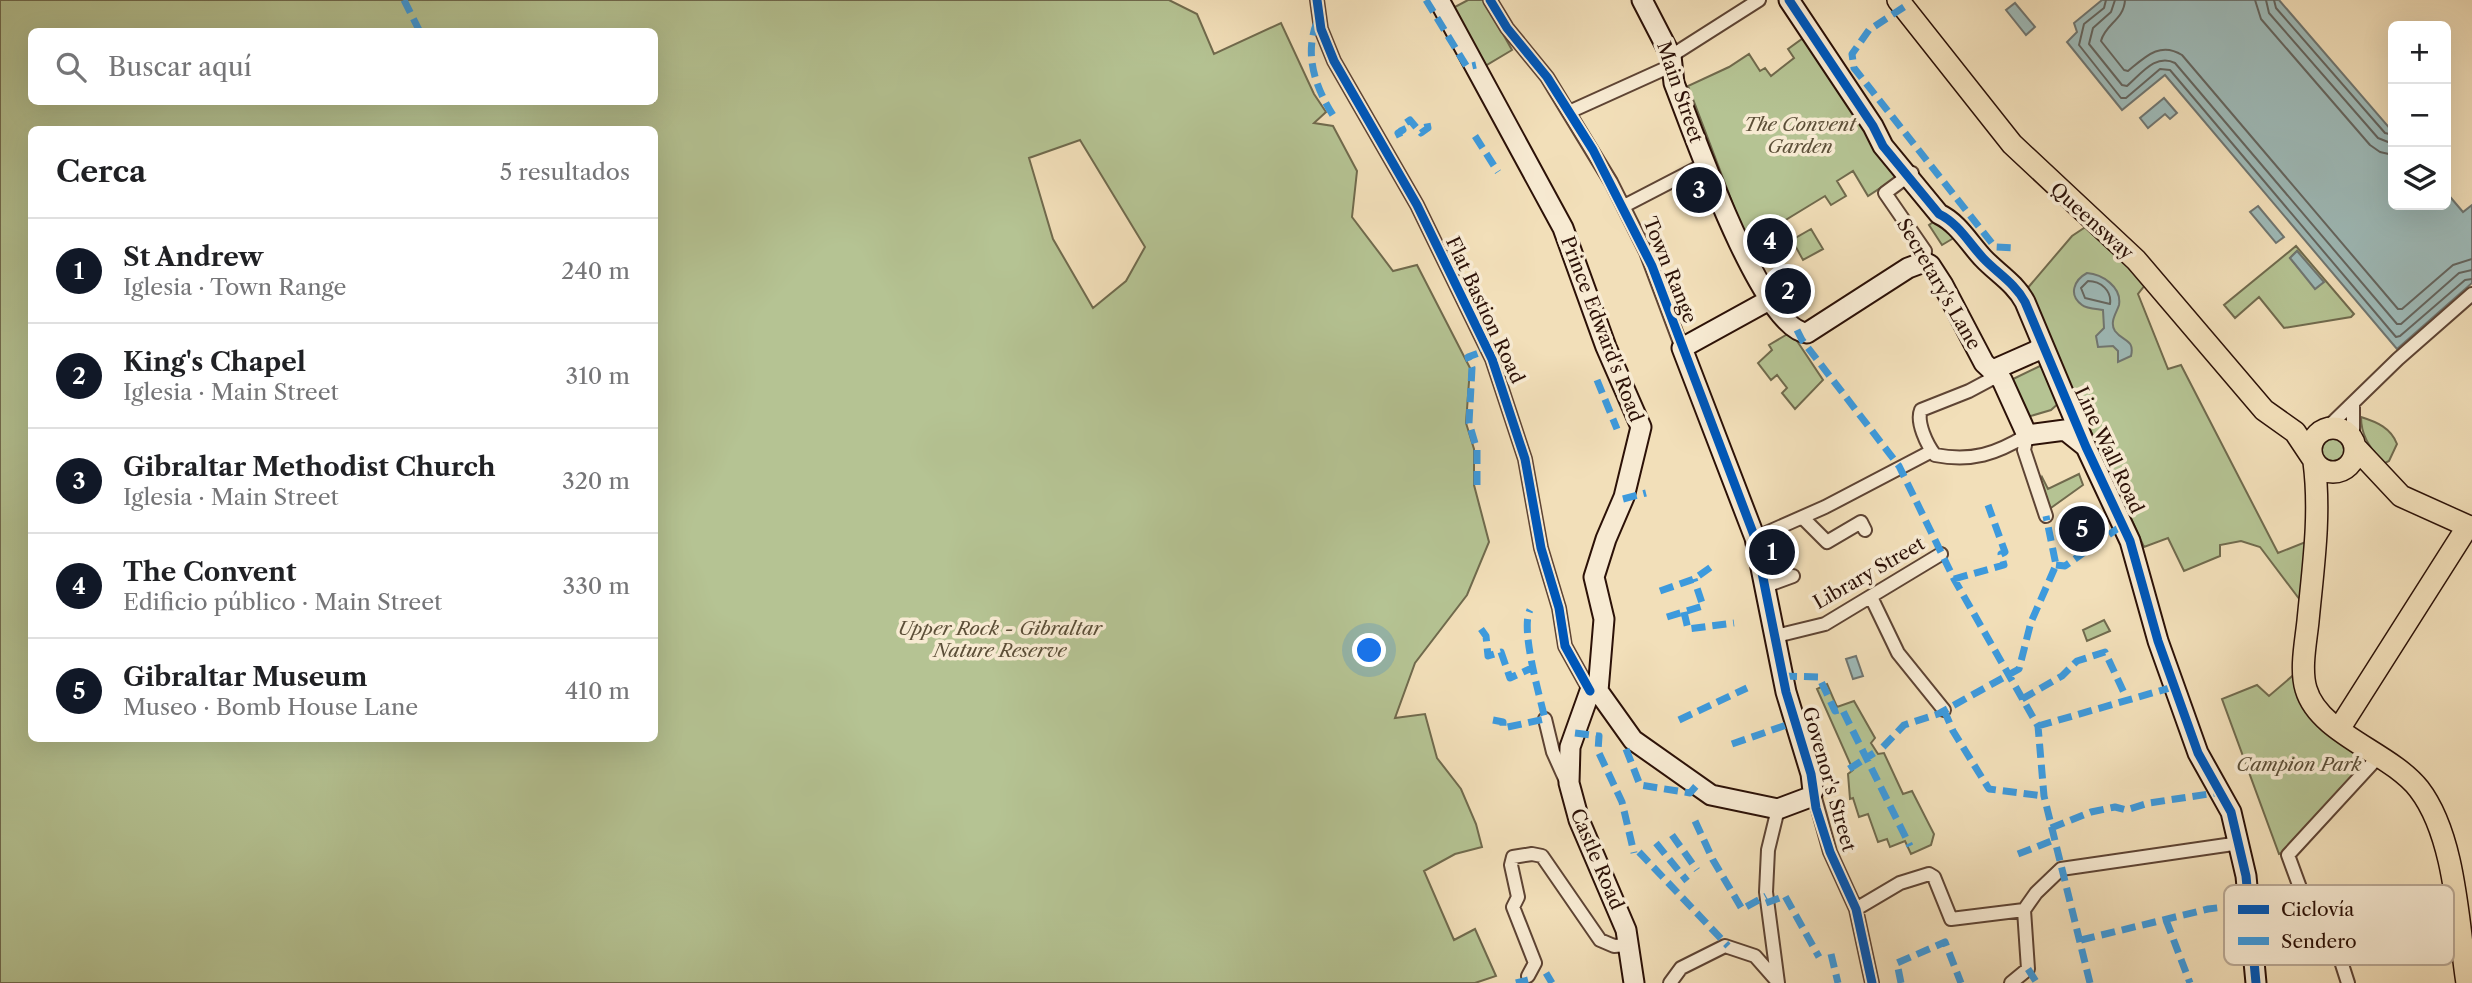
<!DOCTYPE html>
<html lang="es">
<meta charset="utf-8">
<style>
:root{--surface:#fff;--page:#f6f6f6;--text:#202124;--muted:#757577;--line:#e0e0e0;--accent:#111827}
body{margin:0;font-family:"Libre Caslon Text",serif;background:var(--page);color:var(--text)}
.controls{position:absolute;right:21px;top:21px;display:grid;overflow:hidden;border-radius:10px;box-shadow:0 7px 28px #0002}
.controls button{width:63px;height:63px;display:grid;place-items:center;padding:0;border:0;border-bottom:2px solid var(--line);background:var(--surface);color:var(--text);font:35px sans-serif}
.you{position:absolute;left:1370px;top:651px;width:24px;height:24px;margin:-18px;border:5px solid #fff;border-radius:50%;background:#1a73e8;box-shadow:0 0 0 10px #1a73e833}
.badge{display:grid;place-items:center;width:46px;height:46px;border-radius:50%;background:var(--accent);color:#fff;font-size:23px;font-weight:700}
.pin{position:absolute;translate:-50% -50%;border:4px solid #fff;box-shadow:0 2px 7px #0006}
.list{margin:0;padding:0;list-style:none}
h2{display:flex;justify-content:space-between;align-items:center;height:91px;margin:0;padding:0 28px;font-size:30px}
h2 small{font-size:23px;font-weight:400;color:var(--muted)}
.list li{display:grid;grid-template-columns:46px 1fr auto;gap:21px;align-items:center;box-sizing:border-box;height:105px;padding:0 28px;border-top:2px solid var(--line)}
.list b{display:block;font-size:26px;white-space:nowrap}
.list p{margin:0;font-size:23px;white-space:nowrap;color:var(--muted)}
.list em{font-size:23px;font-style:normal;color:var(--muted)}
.icon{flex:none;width:38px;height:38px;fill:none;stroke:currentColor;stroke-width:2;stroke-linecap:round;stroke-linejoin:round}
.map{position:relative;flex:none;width:2472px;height:983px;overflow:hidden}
.search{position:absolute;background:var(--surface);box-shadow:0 7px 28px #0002;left:28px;top:28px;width:630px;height:77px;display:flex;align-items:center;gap:18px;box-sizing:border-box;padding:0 24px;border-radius:10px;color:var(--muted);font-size:26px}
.panel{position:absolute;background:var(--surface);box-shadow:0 7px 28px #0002;left:28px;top:126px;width:630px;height:616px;border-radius:10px}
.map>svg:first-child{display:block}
</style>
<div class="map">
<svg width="2472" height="983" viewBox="0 0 2472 983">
<rect width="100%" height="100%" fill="#f2dfb9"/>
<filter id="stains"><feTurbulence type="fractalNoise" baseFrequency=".00286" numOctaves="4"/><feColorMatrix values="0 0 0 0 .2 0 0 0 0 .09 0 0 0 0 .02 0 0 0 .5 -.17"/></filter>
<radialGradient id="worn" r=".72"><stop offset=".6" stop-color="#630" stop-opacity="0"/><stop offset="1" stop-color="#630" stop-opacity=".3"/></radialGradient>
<!-- green -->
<path fill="#b5c393" stroke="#706a4d" stroke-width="2" fill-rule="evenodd" d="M0,0H1169L1197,14L1214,54L1281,23L1314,94L1326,112L1314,123L1333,126L1357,171L1352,217L1393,271L1417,265L1470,368L1466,423L1474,449V485L1489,542L1467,595L1415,663L1395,718L1425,714L1437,758L1461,789L1476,824L1482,847L1455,854L1424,871L1454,940L1475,929L1496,976L1475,983H0ZM32,32H654V102H32ZM32,130H654V738H32ZM1080,140L1145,247L1126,281L1093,308L1053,239L1029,158Z
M1468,0H1484L1512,50L1485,66L1453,8Z
M1806,36L1897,177L1868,196L1853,171L1837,181L1846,196L1831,205L1825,196L1766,232L1762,226L1745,236L1688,86L1729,67L1749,54L1760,71L1765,68L1771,76L1794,58L1788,49Z
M1936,220L1957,236L1942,245L1929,225Z
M2087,226L2116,250L2145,285L2138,294L2168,369L2181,365L2278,553L2308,541L2300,600L2260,547L2241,541L2220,545V556L2184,571L2168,538L2144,547L2026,290L2072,236Z
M1811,229L1823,249L1803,260L1792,240Z
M2296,246L2354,314L2351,317L2284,328L2259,297L2235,318L2224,305ZM2297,251L2323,282L2316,288L2290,258Z
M1791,332L1823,380L1795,409L1782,393L1787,388L1777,375L1771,380L1758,363L1772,350L1769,345Z
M2040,366L2048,373L2060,402L2051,410L2024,418L2010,389L2013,379Z
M2361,417C2377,422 2391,428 2397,444L2389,461L2383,464C2371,448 2361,437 2361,417Z
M2319 450a13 13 0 1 1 26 0a13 13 0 1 1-26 0Z
M2079,474L2083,485L2048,510L2047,497L2043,495L2040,483L2042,477L2048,489Z
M2104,620L2110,631L2087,641L2083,630Z
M2297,672L2302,700L2374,755L2288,851L2279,854L2222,699L2257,685L2269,696Z
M1827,684L1837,707L1854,701L1875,738L1871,743L1878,754L1884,753L1903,794L1912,791L1934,834L1931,845L1911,854L1905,841L1890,847L1887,839L1878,842L1868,814L1859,817L1853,798L1850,799L1848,774L1853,770L1817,689Z"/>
<!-- water -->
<path fill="#9ebab8" stroke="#707671" stroke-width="2" d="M2102,0H2279L2393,132V205H2446V192L2463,212L2472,205V283L2397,349L2165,75L2122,110L2067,42L2077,32L2074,23Z
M2015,3L2035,27L2026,35L2006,10Z
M2164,98L2177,113L2170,119L2165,114L2148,128L2140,118Z
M2258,206L2284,237L2276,243L2250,212Z
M2297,251L2324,282L2315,289L2290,258Z
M2087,273C2102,274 2122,287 2119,305C2117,312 2109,322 2115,331C2123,342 2135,339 2131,356L2118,362V351L2113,346L2098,347L2096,336L2104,328L2103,310C2099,309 2087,309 2082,305C2068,295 2074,280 2087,273Z
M1856,656L1863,676L1853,679L1846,659Z"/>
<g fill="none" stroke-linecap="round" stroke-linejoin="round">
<!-- shore -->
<path stroke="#656660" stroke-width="2" d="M2106,0L2104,8L2084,24L2079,45L2121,98H2126L2160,69L2170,70L2396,337L2400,336L2465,280L2472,279
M2115,0L2111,12L2093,28L2089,44L2122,85L2127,86C2141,74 2156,53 2175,63L2397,324H2401L2459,273L2472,270
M2125,0C2124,20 2105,24 2101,41L2124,70L2128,71C2145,57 2160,41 2182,55L2398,309H2402L2453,265L2472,259
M2255,0L2261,19L2370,145L2380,152L2393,155
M2266,0L2269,13L2378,138L2393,144
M2274,0L2276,8L2385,133L2393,135
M2088,281C2101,281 2112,291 2110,304L2085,298L2081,288Z"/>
<defs>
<path id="street" d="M1317,0L1321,29L1334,61L1417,205L1492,359L1525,459L1541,548L1559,608L1565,646L1590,691
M1490,0L1507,28L1547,77L1611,182L1646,252L1682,348
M1671,56L1759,0
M1569,112L1673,65
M1912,173L1885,193L1925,251L1924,262
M1624,206L1705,164
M1999,375L1969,391L1921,410C1916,422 1927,445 1935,455C1972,462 1996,454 2027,435
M2326,429L2398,359L2472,294
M2027,435L2024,450L2046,516
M2353,438V405
M1803,518L1827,542L1861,522L1865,530
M1755,538L1825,507L1932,451
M1766,586L1793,576
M1871,597L1898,653L1944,710
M1776,636L1825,624L1941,554
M1545,719L1553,752L1566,781
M1813,791L1830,852L1856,909L1872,983
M1778,809L1768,850L1766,892L1778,983
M1856,909L1900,883L1929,874L1934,877L1951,919L2024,910
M2024,910L2036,893L2061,869L2240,843
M1528,976L1535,963L1513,907L1518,897L1511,865L1513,857L1532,854L1542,856L1600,940L1614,946L1628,945
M1670,983L1681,968L1725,946L1755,956L1777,981
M2011,983L2028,969L2024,910
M2348,983L2338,952L2306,904L2288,855L2380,755"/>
<path id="secondary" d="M1439,0L1563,228L1606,347L1641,427L1624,497L1606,539L1594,577L1604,619L1598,691L1633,740L1711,795L1778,809L1810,797L1813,791L1811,774L1786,692L1755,538L1682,348L1771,299
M1642,0L1671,56L1674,83C1691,126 1761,329 1807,333L1908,268L1924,262L1930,265L1943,285L1984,363L2002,380L2027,435L2065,430L2085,446
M1789,0L1873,126L1883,146L1939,214C1958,223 1969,243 1983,258C1997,273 2015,283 2025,302L2086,447L2130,541L2158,641L2198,753L2231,812L2246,876L2256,983
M1993,370L2036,351L2042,345
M1598,691H1590L1570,747L1569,783L1579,820L1626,930L1634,983"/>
<path id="primary" d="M1898,0L2012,144L2136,260L2264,410L2295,432L2313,459
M2311 450a22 22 0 1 1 44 0a22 22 0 1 1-44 0Z
M2356,448L2401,496L2472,528
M2314,462C2321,515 2313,568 2308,621C2306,641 2300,669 2306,689C2319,734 2390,752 2419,789C2456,837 2458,925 2467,983
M2339,729L2468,526"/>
</defs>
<!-- street casing -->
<use href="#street" stroke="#5e4434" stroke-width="16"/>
<!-- secondary casing -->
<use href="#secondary" stroke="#2c1107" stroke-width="23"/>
<!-- primary casing -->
<use href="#primary" stroke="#2c1107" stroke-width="24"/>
<!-- street -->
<use href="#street" stroke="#f7ead2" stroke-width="12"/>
<!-- secondary -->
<use href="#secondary" stroke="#f7ead2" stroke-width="19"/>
<!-- primary -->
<use href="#primary" stroke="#f2dfb9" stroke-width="21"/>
<!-- quiet -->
<path stroke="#3d9add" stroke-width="7" stroke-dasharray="14 7" stroke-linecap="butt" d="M404,0L420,32
M1426,0L1467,67L1476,65
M1904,7L1869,30L1852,54L1854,68L1995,247L2016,248
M1317,22C1303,57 1317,91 1336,120
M1475,136L1498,172
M1400,137L1398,133L1403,130L1401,126L1410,120L1421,133L1428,128L1427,123
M1797,330L1802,340L1899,466L1954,579L2038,726L2044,796L2090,983
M1597,380L1617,429
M1477,485V450L1469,423L1472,368L1468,357L1484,351L1481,343
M1623,499L1646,493
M2056,565L2065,566L2124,524
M1954,579L2004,565L2001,554L2005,552L1988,505
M1660,591L1694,579L1711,567
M1684,612L1688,629L1734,623
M1667,617L1703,606L1694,579
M1481,629L1486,636L1488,656L1501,652L1510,678L1534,667
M1783,676L1819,677L1835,711L1842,709L1910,846
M2022,699L2062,676L2077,661L2105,652L2127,699
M1944,710L1953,731L1989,789L2044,796
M1493,720L1503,722V728L1545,719C1540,697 1520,629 1530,610
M1679,720L1747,688
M2038,726L2173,687
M1575,733L1599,736L1598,751L1622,802L1634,853
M1732,744L1795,722
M1883,747L1904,725L1938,714L2019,669L2031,622L2056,565L2046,516
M1626,749L1640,785L1690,793L1697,785
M1849,769L1874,753
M1695,821L1713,860L1742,909L1766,896
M2051,828L2091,812L2115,807L2126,810L2149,803L2222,792
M1672,835L1697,870
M1656,843L1687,881
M1639,852L1728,946
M2018,854L2054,840
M1766,903L1785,896L1819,957
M2166,920L2190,983
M2081,940L2208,909L2248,904
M1831,954L1838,983
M2028,969L2037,983
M1546,973L1552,983
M1516,983L1528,980
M1901,983L1897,963L1945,942L1961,983"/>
<defs>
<path id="cycleway" d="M1317,0L1321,29L1334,61L1417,205L1492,359L1525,459L1541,548L1559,608L1565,646L1590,691
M1490,0L1507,28L1547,77L1593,150L1652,266L1755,538L1786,692L1811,774L1816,808L1830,852L1856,909L1872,983
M1789,0L1873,126L1883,146L1939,214C1958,223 1969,243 1983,258C1997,273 2015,283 2025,302L2086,447L2130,541L2158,641L2198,753L2231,812L2246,876L2256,983"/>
</defs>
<!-- cycleway casing -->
<use href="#cycleway" stroke="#f7ead2" stroke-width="13"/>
<!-- cycleway -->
<use href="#cycleway" stroke="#0057b8" stroke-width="9"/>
</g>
<g text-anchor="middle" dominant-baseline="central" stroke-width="7" stroke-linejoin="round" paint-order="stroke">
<!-- street labels -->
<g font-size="19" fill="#2c1107" stroke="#f7ead2">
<text transform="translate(1680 92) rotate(71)">Main Street</text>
<text transform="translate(2092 221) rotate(42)">Queensway</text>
<text transform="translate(1670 270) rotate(68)">Town Range</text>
<text transform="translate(1939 284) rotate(60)">Secretary's Lane</text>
<text transform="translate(1485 310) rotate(65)">Flat Bastion Road</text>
<text transform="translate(1602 329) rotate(69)">Prince Edward's Road</text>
<text transform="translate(2109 450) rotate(65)">Line Wall Road</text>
<text transform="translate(1869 573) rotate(-30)">Library Street</text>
<text transform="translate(1829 779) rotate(74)">Govenor's Street</text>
<text transform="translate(1597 859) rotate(67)">Castle Road</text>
</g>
<!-- park labels -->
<g font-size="19" font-style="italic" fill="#5c4f38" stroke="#f7ead2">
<text x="1800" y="124">The Convent<tspan x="1800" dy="22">Garden</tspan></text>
<text x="1000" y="628">Upper Rock - Gibraltar<tspan x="1000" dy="22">Nature Reserve</tspan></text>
<text x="2299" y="764">Campion Park</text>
</g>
</g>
<!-- legend -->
<rect x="2224" y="885" width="230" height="80" rx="10" fill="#f7ead2" stroke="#baa995" stroke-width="2"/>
<rect x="2238" y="905" width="31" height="9" fill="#0057b8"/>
<rect x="2238" y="937" width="31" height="8" fill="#3d9add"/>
<g font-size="19" fill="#2c1107">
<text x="2281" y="916">Ciclovía</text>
<text x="2281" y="948">Sendero</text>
</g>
<rect width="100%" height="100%" filter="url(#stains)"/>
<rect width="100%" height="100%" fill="url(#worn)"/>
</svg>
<div class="controls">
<button>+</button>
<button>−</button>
<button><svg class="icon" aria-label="layers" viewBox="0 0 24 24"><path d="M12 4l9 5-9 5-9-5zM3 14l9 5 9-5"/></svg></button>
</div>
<div class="you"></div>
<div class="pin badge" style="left:1772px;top:552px">1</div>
<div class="pin badge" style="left:1788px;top:291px">2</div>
<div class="pin badge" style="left:1699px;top:190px">3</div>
<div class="pin badge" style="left:1770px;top:241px">4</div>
<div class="pin badge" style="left:2082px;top:529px">5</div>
<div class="search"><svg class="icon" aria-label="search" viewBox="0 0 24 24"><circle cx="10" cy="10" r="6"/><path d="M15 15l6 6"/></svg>Buscar aquí</div>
<section class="panel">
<h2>Cerca<small>5 resultados</small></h2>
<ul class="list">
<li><span class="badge">1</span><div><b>St Andrew</b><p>Iglesia · Town Range</p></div><em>240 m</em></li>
<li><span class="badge">2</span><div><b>King's Chapel</b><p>Iglesia · Main Street</p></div><em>310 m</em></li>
<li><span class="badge">3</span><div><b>Gibraltar Methodist Church</b><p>Iglesia · Main Street</p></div><em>320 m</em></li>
<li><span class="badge">4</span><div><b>The Convent</b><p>Edificio público · Main Street</p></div><em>330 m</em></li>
<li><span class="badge">5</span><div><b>Gibraltar Museum</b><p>Museo · Bomb House Lane</p></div><em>410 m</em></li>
</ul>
</section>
</div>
